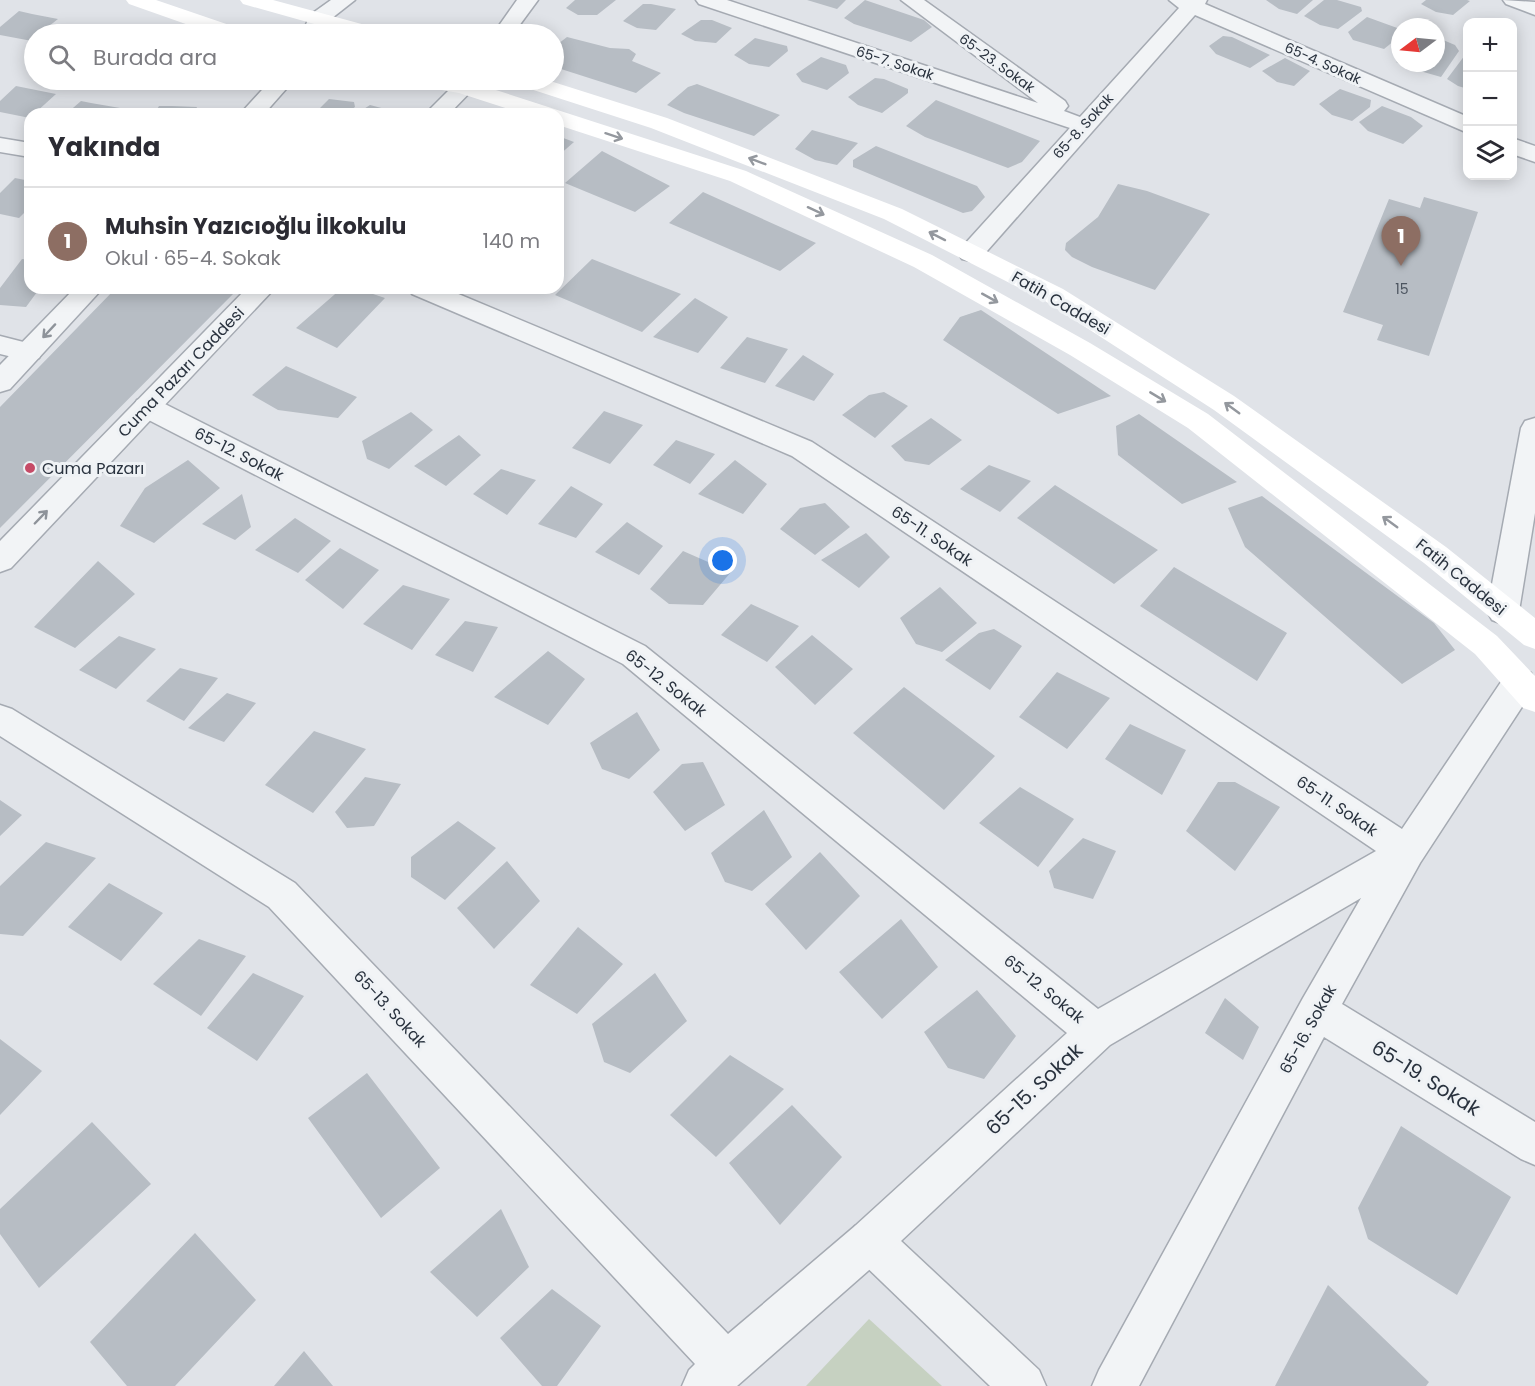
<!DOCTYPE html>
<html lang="tr">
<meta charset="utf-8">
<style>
:root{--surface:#fff;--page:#f7f7f7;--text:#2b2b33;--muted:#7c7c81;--line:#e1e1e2;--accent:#c64b67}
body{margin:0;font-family:Poppins,sans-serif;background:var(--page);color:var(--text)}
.controls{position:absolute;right:18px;top:18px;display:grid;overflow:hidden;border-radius:12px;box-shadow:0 3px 15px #0003}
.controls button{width:54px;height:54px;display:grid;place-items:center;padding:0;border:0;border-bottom:2px solid var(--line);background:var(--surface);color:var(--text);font:30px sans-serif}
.compass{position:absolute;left:1391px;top:18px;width:54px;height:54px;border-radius:50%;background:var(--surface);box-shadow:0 3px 15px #0003;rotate:254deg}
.you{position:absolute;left:723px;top:561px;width:21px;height:21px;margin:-15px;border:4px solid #fff;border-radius:50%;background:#1a73e8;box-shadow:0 0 0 9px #1a73e833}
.badge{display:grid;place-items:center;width:39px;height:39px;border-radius:50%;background:var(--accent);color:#fff;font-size:20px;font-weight:700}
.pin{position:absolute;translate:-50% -50px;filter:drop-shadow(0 2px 3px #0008)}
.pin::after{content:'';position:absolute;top:32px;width:21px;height:18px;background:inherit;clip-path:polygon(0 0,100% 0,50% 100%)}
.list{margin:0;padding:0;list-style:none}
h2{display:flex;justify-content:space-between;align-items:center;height:78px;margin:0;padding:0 24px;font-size:26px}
h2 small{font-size:20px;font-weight:400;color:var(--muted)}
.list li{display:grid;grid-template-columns:39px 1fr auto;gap:18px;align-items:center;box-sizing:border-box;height:108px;padding:0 24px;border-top:2px solid var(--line)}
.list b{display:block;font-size:22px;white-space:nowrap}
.list p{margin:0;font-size:20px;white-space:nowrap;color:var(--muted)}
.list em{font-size:20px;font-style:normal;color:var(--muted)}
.icon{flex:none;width:33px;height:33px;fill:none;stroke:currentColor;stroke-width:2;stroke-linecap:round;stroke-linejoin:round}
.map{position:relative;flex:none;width:1535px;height:1386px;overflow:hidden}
.search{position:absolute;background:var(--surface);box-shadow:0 3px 15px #0003;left:24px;top:24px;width:540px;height:66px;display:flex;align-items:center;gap:15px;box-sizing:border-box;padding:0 21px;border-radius:33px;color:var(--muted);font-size:22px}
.panel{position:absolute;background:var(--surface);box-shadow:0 3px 15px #0003;left:24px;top:108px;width:540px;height:186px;border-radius:18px}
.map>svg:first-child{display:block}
</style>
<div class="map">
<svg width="1535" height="1386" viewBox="0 0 1535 1386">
<rect width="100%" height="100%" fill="#e0e3e8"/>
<!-- green -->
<path fill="#c6d1c1" d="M869,1319L942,1386H806Z"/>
<!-- building -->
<path fill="#b7bdc4" d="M575,0H616L597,15H578L566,8Z
M807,0H846L837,9Z
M865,0L924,20L932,27L911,42L854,24L844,18Z
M1266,0H1313L1297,14L1279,9Z
M1324,0H1337L1361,7L1362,11L1338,29L1320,25L1304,16Z
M1426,0H1467L1470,1L1453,15L1436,12L1421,4Z
M643,4H651L676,9L656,30L637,28L623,21Z
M19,11L32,14L58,19L39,34H34L32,41L0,35V27Z
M1367,17L1400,29V36L1384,49L1353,40L1348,32Z
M701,20H712L732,28L716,43L695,41L681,34Z
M100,26H106L129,30L124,34H91Z
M1223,36L1232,37L1270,55L1250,68L1216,54L1209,46Z
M567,37L610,48L629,49L636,54L632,61L661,73L636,93L561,69L554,66V47Z
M1436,37L1455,45L1459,51L1441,77L1406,67L1396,62L1400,57V63H1436Z
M755,38L787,46L788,51L769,67L749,64L734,55Z
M1468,51V89L1458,86L1447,79Z
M821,57L846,65L849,73L827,90L802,82L796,74Z
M1285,58L1310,71L1294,86L1277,82L1262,71Z
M875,78L884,79L908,89V93L882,113L858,105L848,97Z
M166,80H227L218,90Z
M697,84L780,115L754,136L684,113L667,105L688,87Z
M16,86L56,94L34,114H30V118L0,112V101Z
M1340,89L1371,100L1370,107L1352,121L1332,115L1319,104Z
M329,99L354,102L355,107L345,114H314Z
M936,100L1040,141L1022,162L1008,168L925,137L906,126Z
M81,101L91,103L120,108L114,114H66Z
M370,105L389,110L385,114H356Z
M159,106H172L197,107L194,114H154Z
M1382,106L1411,117L1423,126L1403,144L1368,131L1359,122Z
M812,130L858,143L837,165L815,160L795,149Z
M558,136L574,142L558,156Z
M876,146L977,186L985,197L972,211L963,213L853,167V160Z
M602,151L670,186L635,212L565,183Z
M15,178L30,181V207L19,218L0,214V193Z
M1118,184L1147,191L1210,214L1155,290L1092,267L1072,257L1065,250L1066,243L1098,217Z
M703,192L816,243L780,271L669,223Z
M1424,197L1478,212L1429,356L1377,340L1383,325L1343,312L1389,199L1420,208Z
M22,259L30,260V288H40L26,307L0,305V288Z
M592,259L681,294L642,332L555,295Z
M116,288H239L0,528V407Z
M342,288H355L385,298L337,348L296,328Z
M695,298L728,317L698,353L653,337Z
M981,310L1111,396L1058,414L943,340L960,317Z
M747,337L788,349L765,383L720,368Z
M803,355L834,374L814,401L775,386Z
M286,366L357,397L338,418L278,410L252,395Z
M884,392L908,406L875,438L842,415L869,395Z
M604,411L643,425L610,464L572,448Z
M411,412L433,430L389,469L367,459L362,441Z
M1139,414L1237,482L1182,504L1118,455L1116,426Z
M931,418L962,440L929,465L905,461L891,446Z
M459,435L481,455L446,486L414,466Z
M676,440L715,454L690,484L653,465Z
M188,460L220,488L154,543L120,526L145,488Z
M735,460L767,484L743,514L698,494Z
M989,465L1031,481L1000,512L960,489Z
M501,469L536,480L507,515L473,494Z
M1055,485L1158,550L1114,584L1017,518Z
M571,486L603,504L576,538L538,524Z
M242,494L251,527L235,540L202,524Z
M1262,496L1434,623L1455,650L1402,684L1245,547L1228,508Z
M825,503L850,527L815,555L780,529L800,508Z
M295,518L331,541L298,573L255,550Z
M627,522L663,546L639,575L595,552Z
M866,533L890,557L859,588L821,560Z
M340,548L379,570L343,609L305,580Z
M683,551L731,572L703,605L669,604L650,589Z
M98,561L135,594L75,648L34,627Z
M1174,567L1287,633L1257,681L1140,606Z
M403,585L450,599L412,650L363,624Z
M940,587L977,623L942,652L916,644L900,618Z
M751,604L799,626L767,662L721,635Z
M465,621L498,627L473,672L435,655Z
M994,629L1022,646L990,690L945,660L979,633Z
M812,635L853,669L815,705L775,667Z
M119,636L156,649L116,689L79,670Z
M548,651L585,679L548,725L494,697Z
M180,668L218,678L184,721L146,701Z
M1057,672L1110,698L1067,749L1019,717Z
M904,687L995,756L944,810L853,733Z
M227,693L256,703L224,742L188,728Z
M637,712L660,750L629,779L602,769L590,743Z
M1130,724L1186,750L1162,795L1105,759Z
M314,731L366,749L313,813L265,785Z
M703,762L725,805L685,831L653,792L682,764Z
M365,777L401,784L374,826L347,828L335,812Z
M1218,782H1235L1280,807L1235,871L1186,831Z
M1020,787L1074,819L1038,867L979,823Z
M0,800L22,815L0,836Z
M764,810L792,857L752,891L725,882L711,853Z
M458,821L496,848L445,900L411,877V857Z
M1083,838L1116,851L1093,899L1054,888L1049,871Z
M46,842L96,858L23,936L0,934V886Z
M820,852L860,896L806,950L765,904Z
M507,861L540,901L494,949L457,908Z
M109,883L163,913L121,961L68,927Z
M901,919L938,967L882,1019L839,972Z
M578,927L623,964L577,1014L530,985Z
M199,939L246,956L201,1016L153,984Z
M253,973L304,996L257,1061L207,1028Z
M655,973L687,1021L630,1073L604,1062L592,1024Z
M977,990L1016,1036L984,1079L948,1068L924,1032Z
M1225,998L1259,1027L1243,1060L1205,1033Z
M0,1039L42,1071L0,1115Z
M730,1055L784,1089L716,1157L670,1115Z
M367,1073L440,1168L381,1218L308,1118Z
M792,1105L842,1157L780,1225L729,1163Z
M92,1122L151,1184L39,1288L0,1234V1209Z
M1401,1126L1511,1197L1457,1295L1368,1239L1358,1208Z
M501,1209L529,1267L477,1317L430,1272Z
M195,1233L256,1300L175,1386H127L90,1342Z
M1328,1285L1429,1382L1426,1386H1275Z
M552,1289L601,1326L557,1386H542L500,1338Z
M304,1351L333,1386H274Z"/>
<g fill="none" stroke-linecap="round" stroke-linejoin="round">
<defs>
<path id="pedestrian" d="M870,1220L885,1226L1039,1370L1046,1386H990L855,1256L849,1241L855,1226Z"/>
<path id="minor" d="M517,0H538L513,34H493Z
M696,0H727L1038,103L901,0H924L1065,101L1068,106L1064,111L1080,117L1179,8L1169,0H1207L1205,4L1468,117V133L1195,15L980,259L971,261L962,259L958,253L962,247L1070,128L699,4Z
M1503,0L1535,2V15L1506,4Z
M0,138L30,143V157L0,152Z
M1512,138L1535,146V162L1512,154Z
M408,288H444L812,442L1402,829L1507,673L1519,669L1531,673L1535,682L1531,693L1420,863L1342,1004L1535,1122V1165L1521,1159L1324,1037L1139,1386H1092L1099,1370L1303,998L1361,898L1110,1045L885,1256L737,1386H682L689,1370L695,1364L269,907L0,736V705L12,709L295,883L728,1334L855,1226L1067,1033L623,664L137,414L133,407L137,400L147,397L157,400L645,646L1098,1009L1376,851L792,456L412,294Z
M0,336L39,346L42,352L39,358L29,361L0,354Z
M1535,418V513L1519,611L1514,620L1503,624L1492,620L1487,611L1521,428L1525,421Z"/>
<path id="tertiary" d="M331,0H355L327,22L322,34H302L310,15Z
M271,80H294L264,114H240Z
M459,80H482L449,114H425Z
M75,288H103L10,389L0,392V365Z
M247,288H275L11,568L0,572V541Z"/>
</defs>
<!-- pedestrian casing -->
<use href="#pedestrian" stroke="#a5aab2" stroke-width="3"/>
<!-- minor casing -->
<use href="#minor" stroke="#a5aab2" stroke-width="3"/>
<!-- tertiary casing -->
<use href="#tertiary" stroke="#a5aab2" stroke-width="3"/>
<!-- pedestrian -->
<use href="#pedestrian" fill="#f2f4f6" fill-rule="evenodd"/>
<!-- minor -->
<use href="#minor" fill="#f2f4f6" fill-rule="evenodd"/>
<!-- tertiary -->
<use href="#tertiary" fill="#f2f4f6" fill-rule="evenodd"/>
<!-- secondary -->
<path fill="#fff" fill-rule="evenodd" d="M126,0H156L241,29L244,34H214L129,4Z
M240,0H273L380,29L383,34H350L243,4Z
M410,80H458L471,82L746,171L932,255L1090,343L1208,414L1497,636L1535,676V712L1523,708L1475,654L1188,428L1070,355L914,267L730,181L558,125V114H524L459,93L413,85Z
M515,80H547L667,118L902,209L1063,289L1234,396L1446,547L1535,618V649L1524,645L1424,563L1214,410L1045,301L884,219L651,128L518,85Z"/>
</g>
<!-- one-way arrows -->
<defs><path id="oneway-shaft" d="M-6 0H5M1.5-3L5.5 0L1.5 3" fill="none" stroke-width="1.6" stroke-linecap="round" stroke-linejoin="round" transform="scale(1.5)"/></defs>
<g stroke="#94989e">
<use href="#oneway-shaft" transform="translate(614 136) rotate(18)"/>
<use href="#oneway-shaft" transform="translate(757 161) rotate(-159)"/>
<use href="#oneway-shaft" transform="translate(816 211) rotate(25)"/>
<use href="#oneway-shaft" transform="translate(937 236) rotate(-153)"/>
<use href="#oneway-shaft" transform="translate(990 298) rotate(29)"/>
<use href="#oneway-shaft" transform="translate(1158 397) rotate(31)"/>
<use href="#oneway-shaft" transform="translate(1232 408) rotate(-144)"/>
<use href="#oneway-shaft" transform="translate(1390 522) rotate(-144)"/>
</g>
<g stroke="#8e939a">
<use href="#oneway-shaft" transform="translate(49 331) rotate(133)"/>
<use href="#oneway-shaft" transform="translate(41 517) rotate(-46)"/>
</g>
<!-- markers -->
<circle fill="#c64b67" stroke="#eff2f5" stroke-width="2" cx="30" cy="468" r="6"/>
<g text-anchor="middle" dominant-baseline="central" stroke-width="6" stroke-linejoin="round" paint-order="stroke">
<!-- far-street labels -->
<g font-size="14" fill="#29323e" stroke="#eff2f5">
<text transform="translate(895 63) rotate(18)">65-7. Sokak</text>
<text transform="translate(997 63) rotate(36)">65-23. Sokak</text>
<text transform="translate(1323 63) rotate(24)">65-4. Sokak</text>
<text transform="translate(1083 126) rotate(-48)">65-8. Sokak</text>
</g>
<!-- number labels -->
<g font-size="14" fill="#4c5560">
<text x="1402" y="289">15</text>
</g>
<!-- street labels -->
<g font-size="16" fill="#29323e" stroke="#eff2f5">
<text transform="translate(1061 303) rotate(30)">Fatih Caddesi</text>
<text transform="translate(181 372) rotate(-46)">Cuma Pazarı Caddesi</text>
<text transform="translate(239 454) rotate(27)">65-12. Sokak</text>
<text transform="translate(932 536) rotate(34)">65-11. Sokak</text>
<text transform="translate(1461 577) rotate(39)">Fatih Caddesi</text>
<text transform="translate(666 683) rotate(38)">65-12. Sokak</text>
<text transform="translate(1337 806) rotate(34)">65-11. Sokak</text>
<text transform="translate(1044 989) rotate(39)">65-12. Sokak</text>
<text transform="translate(390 1009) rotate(47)">65-13. Sokak</text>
<text transform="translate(1308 1029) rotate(-61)">65-16. Sokak</text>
</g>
<!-- poi labels -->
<g font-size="16" fill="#29323e" stroke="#eff2f5" text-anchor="start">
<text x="42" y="468">Cuma Pazarı</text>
</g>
<!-- near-street labels -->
<g font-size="20" fill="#29323e" stroke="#eff2f5">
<text transform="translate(1426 1078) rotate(32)">65-19. Sokak</text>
<text transform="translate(1034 1089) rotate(-43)">65-15. Sokak</text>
</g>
</g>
</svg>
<div class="controls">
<button>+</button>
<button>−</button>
<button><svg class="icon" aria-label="layers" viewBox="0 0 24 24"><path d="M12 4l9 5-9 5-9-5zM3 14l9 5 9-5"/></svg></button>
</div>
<svg class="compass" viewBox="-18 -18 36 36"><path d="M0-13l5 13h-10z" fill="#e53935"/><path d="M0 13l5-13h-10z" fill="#7c7c81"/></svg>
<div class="you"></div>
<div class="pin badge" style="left:1401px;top:266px;background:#8d6e63">1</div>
<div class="search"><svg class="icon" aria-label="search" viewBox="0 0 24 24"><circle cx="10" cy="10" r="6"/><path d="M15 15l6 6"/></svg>Burada ara</div>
<section class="panel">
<h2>Yakında<small></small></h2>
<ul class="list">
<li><span class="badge" style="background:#8d6e63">1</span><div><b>Muhsin Yazıcıoğlu İlkokulu</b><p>Okul · 65-4. Sokak</p></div><em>140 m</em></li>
</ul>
</section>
</div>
